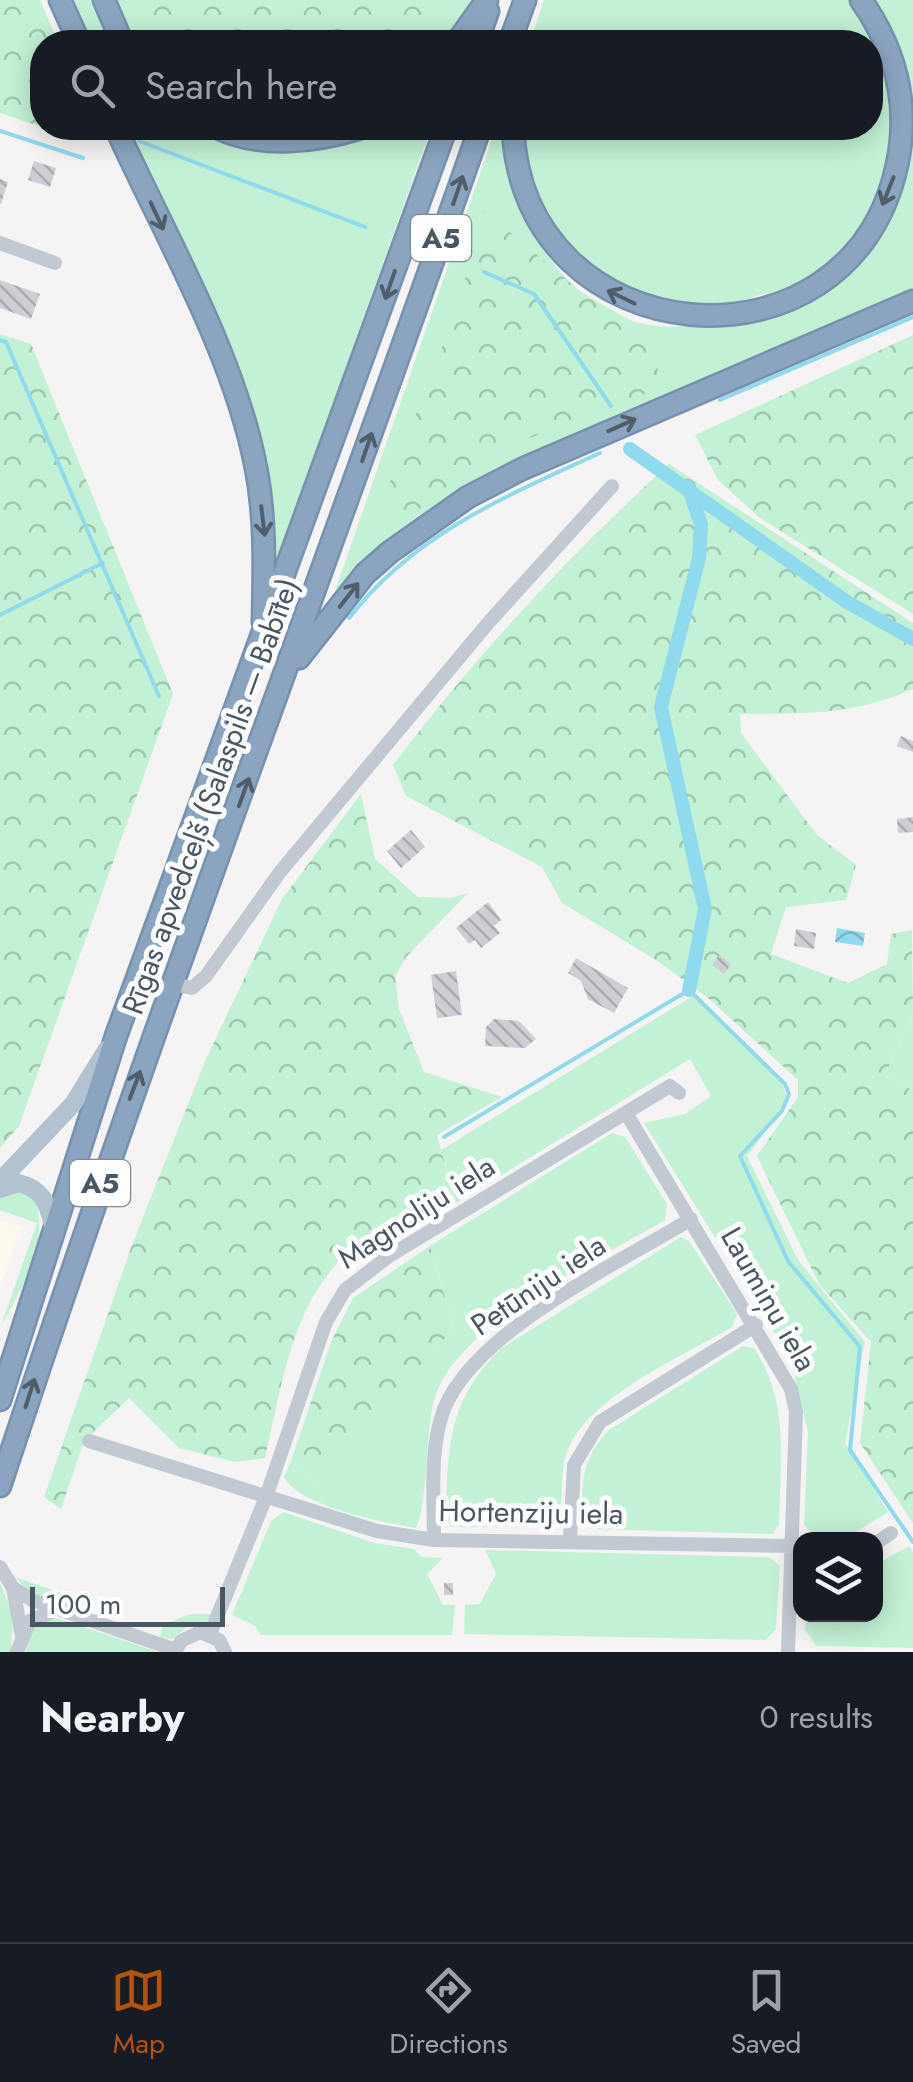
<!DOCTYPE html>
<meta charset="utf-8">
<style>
:root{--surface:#171b24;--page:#242831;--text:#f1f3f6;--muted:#9ea1a6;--line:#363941;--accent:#b45309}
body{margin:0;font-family:Jost,sans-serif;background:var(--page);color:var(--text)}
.controls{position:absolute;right:30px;bottom:30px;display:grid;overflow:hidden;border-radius:20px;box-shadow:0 5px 25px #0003}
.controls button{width:90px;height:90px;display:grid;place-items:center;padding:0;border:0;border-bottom:2px solid var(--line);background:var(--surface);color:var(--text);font:50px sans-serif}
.scale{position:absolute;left:30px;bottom:25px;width:195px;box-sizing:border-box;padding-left:10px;border:5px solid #4a5661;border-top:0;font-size:28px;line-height:35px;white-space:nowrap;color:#4a5661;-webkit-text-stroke:8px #fff;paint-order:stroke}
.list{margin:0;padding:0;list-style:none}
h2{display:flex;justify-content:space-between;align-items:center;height:130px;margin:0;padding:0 40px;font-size:42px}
h2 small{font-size:32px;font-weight:400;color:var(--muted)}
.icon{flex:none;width:55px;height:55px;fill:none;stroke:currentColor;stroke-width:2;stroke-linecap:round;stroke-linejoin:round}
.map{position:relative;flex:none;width:913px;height:1652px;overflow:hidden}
.search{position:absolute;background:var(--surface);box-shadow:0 5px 25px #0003;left:30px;right:30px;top:30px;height:110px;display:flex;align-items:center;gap:25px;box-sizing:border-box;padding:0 35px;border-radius:40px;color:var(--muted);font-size:38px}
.sheet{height:290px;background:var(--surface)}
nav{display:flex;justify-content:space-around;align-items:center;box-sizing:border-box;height:140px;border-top:2px solid var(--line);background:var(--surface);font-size:28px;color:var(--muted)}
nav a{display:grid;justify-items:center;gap:5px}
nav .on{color:var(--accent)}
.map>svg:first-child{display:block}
</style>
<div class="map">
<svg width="913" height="1652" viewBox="0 0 913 1652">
<defs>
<pattern id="forest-crowns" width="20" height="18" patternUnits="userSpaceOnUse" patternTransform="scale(2.5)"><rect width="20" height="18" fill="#c3f1d5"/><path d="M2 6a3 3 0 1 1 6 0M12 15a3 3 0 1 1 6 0" fill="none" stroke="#a0c6b0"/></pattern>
<pattern id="water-waves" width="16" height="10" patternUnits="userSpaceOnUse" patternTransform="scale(2.5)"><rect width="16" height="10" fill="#90daee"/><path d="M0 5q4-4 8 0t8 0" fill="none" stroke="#78b4c4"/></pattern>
<pattern id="building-back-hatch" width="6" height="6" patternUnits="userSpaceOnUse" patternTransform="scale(2.5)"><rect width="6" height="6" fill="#cdcfd5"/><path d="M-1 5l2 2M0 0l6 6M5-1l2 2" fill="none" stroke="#a8abb0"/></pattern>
</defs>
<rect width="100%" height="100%" fill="#f5f3f3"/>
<!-- commercial -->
<path fill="#fdf9ef" d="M0,1220L22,1227L0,1289Z"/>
<!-- green -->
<path fill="#c3f1d5" d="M68,0H95L112,42H87Z
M115,0H473L450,42H134Z
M544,0H850C871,24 882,59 888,90C913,293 649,388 545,215C530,192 528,154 521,128H870V42H530Z
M875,0H913V288L485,478L417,518L335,591L496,128H502C505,147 505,169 512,187C617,465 913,289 875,0Z
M125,128H200L225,139L431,128L272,575L262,479Z
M696,994L782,1084L788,1102L747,1156L798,1260L865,1342L845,1443L888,1512L854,1533L813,1535L804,1524L808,1432L790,1358L644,1123L685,1114L711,1096L690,1059L456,1203L441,1150Z
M913,1014V1092L887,1070Z
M612,1133L625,1137L667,1204L665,1220C600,1259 456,1323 434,1400C425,1435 428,1504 416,1528C383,1522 300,1507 284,1477L292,1458L315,1483L454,1328L430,1246Z
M18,1191L34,1198C52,1239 21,1290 1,1326L37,1223L0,1210V1195Z
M681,1237L690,1242L737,1314L732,1327C682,1357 588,1396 567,1452C558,1474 567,1509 553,1527H452L446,1518C448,1446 447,1400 503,1347Z
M743,1346L754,1348C790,1402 780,1462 779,1524L773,1534L590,1529L582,1523C583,1482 579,1462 609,1430Z
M284,1512L374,1543L414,1549L421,1557L443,1558L427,1574L443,1605H455L452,1635H261L255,1626L232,1615L271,1521Z
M909,1546L913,1552V1648L816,1646L805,1629L806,1615L876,1614V1560H884Z
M485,1550L769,1557L780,1566L776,1629L766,1640L464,1634L465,1605L480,1604L496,1574Z
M15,1577L70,1596V1608L30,1593Z
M0,1583L13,1614L11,1652H0Z
M190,1614H212L205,1624L188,1626L172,1639L160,1637L163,1625Z
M54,1617L158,1652H26L33,1629Z"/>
<!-- forest -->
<path fill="url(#forest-crowns)" d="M0,0H40L58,42H42V127L0,113Z
M142,0H434L419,42H172L149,20Z
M485,211L581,292L638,325L660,348L656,387C622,410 584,414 548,430C493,454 443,491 396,526L378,513L455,313Z
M0,334L31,344L173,694L19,1126L0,1148Z
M913,335V614L760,518L718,480L695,435Z
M669,464L913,623V689C851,716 805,713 740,714L741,733L817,835L856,865L846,900L786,907L771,954L848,983L887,964L891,934L912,930L913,1014L887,1070L913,1092V1523L860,1443L871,1342L819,1284L757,1156L798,1097V1080L708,998L656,960L562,903L542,867L406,796L393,765C479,652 565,560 669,464Z
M361,794L375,859L418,897L450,898L468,893L406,957L395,977L399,1009L424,1072L502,1097L437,1135L453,1195C421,1212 379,1227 351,1250C291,1301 282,1386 265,1458L235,1462L179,1448L129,1398L84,1441L61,1509L44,1497L132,1245L206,1059L282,899Z
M430,1246L454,1328L316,1484L292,1458L331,1342L353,1298Z"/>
<!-- water -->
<path fill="url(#water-waves)" d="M837,928L865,933L863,946L835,942Z"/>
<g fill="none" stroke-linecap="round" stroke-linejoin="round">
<!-- stream -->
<path stroke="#90daee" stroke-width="4" d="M0,131L83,158
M139,141L365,227
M484,272L534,294L611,406
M0,340L6,342L159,696
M720,400L913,317
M0,615L103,563
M349,618C414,534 506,496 600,453
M444,1137L689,990L785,1084L789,1094L782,1111L740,1156L788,1261L860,1347L850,1450L913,1542"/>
<!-- canal -->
<path stroke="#90daee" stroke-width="14" d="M630,449L847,602L913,639
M688,487L701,524L699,558L661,707L705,909L689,990"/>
</g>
<!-- building -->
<path fill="url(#building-back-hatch)" d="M34,161L56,168L50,187L28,180Z
M0,179L8,182L1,204H0Z
M0,280L40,294L31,319L0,308Z
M901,736L913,741V752L897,746Z
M913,817V832L898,833L897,819Z
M411,830L425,847L401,868L387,851Z
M488,902L501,920L494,926L500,933L481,948L475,940L469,944L456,928Z
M796,929L816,933L814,949L794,946Z
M719,955L731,964L724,974L712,965Z
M576,958L628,988L614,1013L588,999L581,981L568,973Z
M456,971L462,1015L437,1018L431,975Z
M494,1019L519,1021L536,1039L525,1048L485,1046L486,1027Z
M444,1583H453V1595H444Z"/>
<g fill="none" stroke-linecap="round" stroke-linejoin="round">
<defs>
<path id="highway" d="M60,0L79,42
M104,0L122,42
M457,42L487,0
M477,42L488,11
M510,42L525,0
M116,128C164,234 234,353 256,468C266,519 264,570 263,622
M218,128C261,149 316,142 361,128
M513,128C522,356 850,385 897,165C910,105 896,50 861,0
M299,658L365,574L390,552L468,497L522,469L913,301
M0,1400L116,1036L446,128
M0,1486C150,1029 321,581 480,128"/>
</defs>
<!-- highway casing -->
<use href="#highway" stroke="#7690ad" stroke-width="25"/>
<!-- minor -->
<path stroke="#c1cad2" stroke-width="14" d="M0,243L55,263
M174,984L192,988L206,976L280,872L489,622L612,486
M626,1113L791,1389L796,1412L788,1652
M89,1441L377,1531L434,1540L800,1546
M570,1539L574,1465L600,1422L756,1325
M434,1540C434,1498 429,1449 444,1409C477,1329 618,1264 691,1219
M876,1543L891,1533
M0,1567L13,1588L22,1637
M13,1588L32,1600L176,1650
M210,1634L266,1497L326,1322L345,1290L389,1256L670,1086L679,1093
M17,1652L30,1621L56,1610
M175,1652L181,1641L200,1632L219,1640L225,1652"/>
<!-- major -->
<path stroke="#b3c2d1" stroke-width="18" d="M0,1181L73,1104L107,1049
M0,1189L18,1183C42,1188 48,1204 53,1225"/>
<!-- highway -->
<use href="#highway" stroke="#8ba5c1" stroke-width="20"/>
</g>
<!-- one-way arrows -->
<defs><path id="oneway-shaft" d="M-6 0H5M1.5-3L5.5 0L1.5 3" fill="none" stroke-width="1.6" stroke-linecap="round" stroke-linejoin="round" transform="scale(2.5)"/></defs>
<g stroke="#505e6b">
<use href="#oneway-shaft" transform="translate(458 190) rotate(-71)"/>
<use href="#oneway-shaft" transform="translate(888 191) rotate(112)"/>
<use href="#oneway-shaft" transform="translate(157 216) rotate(65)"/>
<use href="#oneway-shaft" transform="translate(390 285) rotate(109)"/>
<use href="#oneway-shaft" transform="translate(621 297) rotate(-154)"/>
<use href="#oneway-shaft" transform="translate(622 425) rotate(-24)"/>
<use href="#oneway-shaft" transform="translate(367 447) rotate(-71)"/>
<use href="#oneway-shaft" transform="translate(263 521) rotate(83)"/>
<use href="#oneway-shaft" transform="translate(349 595) rotate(-52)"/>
<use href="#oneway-shaft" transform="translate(244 792) rotate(-70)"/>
<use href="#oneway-shaft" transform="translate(135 1085) rotate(-69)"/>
<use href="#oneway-shaft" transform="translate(30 1393) rotate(-72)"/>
</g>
<g text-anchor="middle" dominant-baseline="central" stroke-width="10" stroke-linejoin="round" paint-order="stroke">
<!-- shield labels -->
<g fill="#fff" stroke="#808990" stroke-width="2.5">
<rect x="411" y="215" width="60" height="46" rx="8"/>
<rect x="70" y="1160" width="60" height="46" rx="8"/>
</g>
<g font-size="28" font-weight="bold" fill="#4a5661">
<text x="441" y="238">A5</text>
<text x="100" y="1183">A5</text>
</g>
<!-- street labels -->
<g font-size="30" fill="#4a5661" stroke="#fff">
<text transform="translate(210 796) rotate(-70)">Rīgas apvedceļš (Salaspils — Babīte)</text>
<text transform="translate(416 1212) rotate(-33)">Magnoliju iela</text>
<text transform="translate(538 1285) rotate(-34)">Petūniju iela</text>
<text transform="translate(769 1299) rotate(60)">Laumiņu iela</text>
<text transform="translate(531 1512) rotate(1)">Hortenziju iela</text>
</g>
</g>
</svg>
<div class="controls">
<button><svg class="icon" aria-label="layers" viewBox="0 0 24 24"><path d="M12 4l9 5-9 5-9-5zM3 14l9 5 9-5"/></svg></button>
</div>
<div class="scale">100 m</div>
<div class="search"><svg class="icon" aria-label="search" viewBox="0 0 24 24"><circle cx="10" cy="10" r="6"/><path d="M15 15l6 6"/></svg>Search here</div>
</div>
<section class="sheet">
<h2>Nearby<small>0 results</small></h2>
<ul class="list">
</ul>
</section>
<nav>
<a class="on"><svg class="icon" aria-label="map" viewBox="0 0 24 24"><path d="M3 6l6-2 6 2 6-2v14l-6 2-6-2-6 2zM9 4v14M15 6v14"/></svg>Map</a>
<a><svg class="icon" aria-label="directions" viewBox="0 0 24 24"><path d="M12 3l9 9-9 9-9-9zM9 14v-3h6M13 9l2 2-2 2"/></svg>Directions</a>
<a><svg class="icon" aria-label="saved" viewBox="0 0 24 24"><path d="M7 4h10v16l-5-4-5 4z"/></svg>Saved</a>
</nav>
